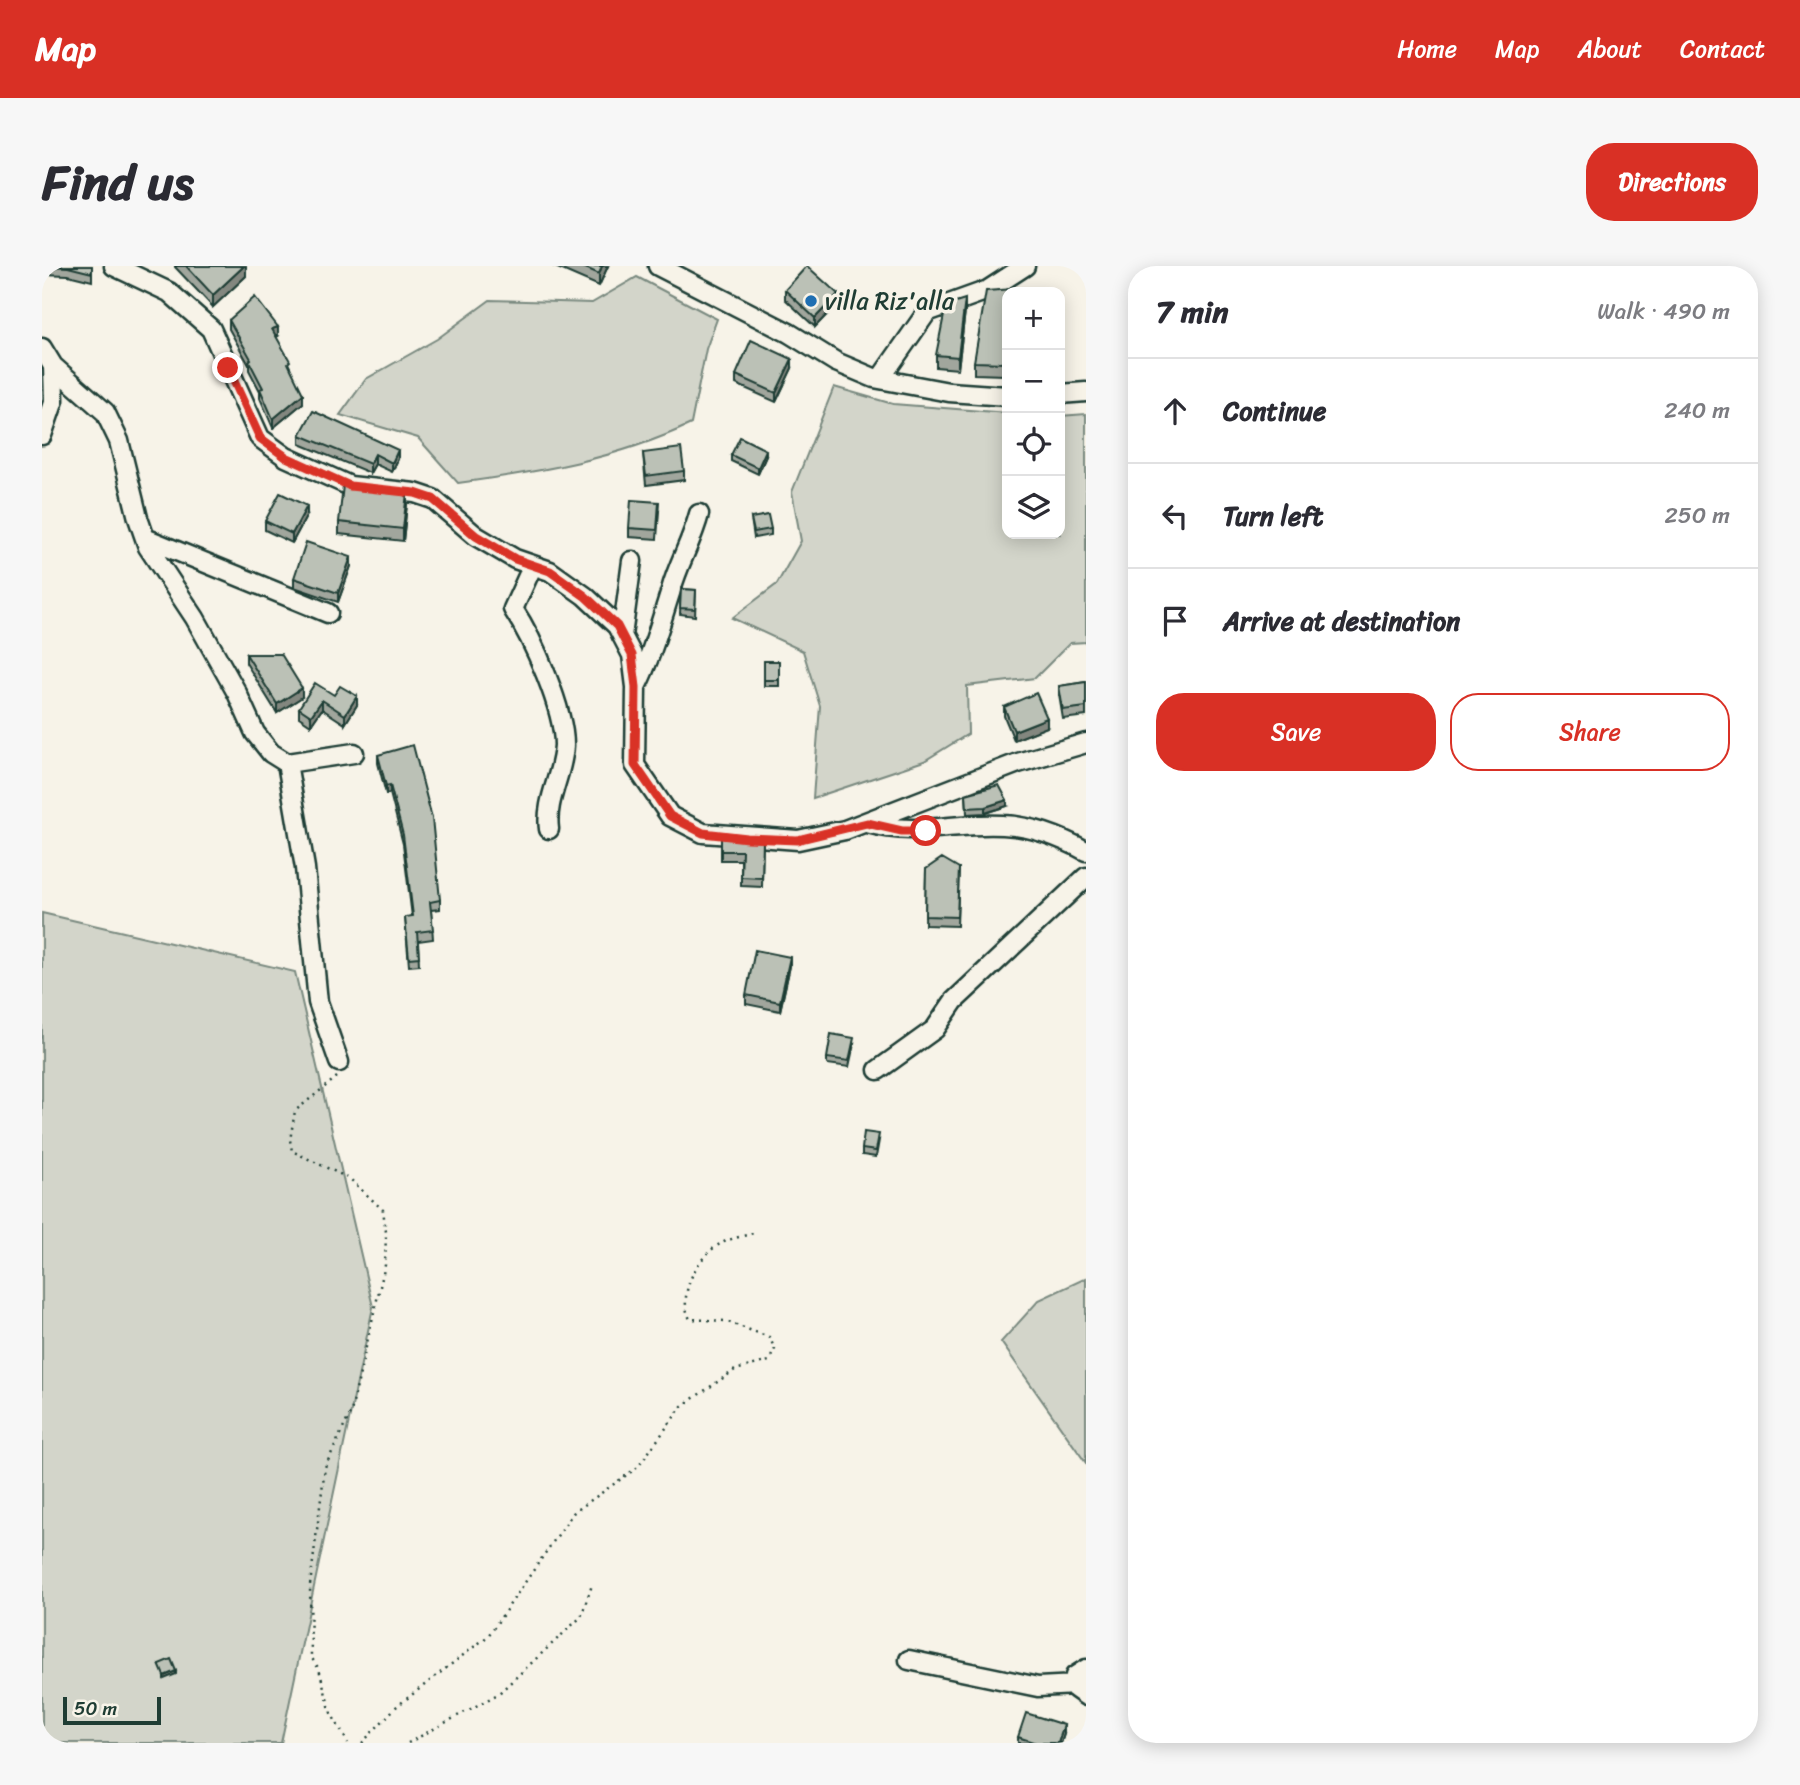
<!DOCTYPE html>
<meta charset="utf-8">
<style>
:root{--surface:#fff;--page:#f7f7f7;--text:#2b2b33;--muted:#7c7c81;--line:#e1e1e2;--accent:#d93025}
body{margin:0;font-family:Sriracha,sans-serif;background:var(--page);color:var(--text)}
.controls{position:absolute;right:21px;top:21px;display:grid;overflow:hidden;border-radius:14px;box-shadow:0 4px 18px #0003}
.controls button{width:63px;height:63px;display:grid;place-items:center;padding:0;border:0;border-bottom:2px solid var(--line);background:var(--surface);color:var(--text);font:35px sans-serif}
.scale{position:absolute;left:21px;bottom:18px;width:98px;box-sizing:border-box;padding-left:7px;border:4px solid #1f3d34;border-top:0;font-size:19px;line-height:24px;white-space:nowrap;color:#1f3d34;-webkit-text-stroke:5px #f7f3e8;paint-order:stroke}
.stop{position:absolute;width:21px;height:21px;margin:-16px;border:5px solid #d93025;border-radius:50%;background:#fff}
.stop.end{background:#d93025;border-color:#fff;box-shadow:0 2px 7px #0008}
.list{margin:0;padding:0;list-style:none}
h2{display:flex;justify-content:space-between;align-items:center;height:91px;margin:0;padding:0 28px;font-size:30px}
h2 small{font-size:23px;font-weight:400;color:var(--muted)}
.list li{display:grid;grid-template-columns:46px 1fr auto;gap:21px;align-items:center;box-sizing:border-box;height:105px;padding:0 28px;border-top:2px solid var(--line)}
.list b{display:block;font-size:26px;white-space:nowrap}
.list em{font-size:23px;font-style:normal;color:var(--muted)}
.actions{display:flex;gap:14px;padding:21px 28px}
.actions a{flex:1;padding:16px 0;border:2px solid var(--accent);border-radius:28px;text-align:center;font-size:24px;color:var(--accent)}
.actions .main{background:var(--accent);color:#fff}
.icon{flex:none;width:38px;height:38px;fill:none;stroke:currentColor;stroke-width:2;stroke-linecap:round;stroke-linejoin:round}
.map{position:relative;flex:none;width:1044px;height:1477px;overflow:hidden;border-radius:28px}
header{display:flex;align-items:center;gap:42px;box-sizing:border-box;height:98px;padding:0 35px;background:var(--accent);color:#fff}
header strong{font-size:33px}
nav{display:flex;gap:38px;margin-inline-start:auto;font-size:24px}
.intro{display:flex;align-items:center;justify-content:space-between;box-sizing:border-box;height:168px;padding:0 42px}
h1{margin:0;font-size:49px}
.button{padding:18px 32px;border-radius:28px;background:var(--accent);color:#fff;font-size:24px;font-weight:700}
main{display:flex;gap:42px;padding:0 42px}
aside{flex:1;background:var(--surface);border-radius:28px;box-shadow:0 4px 18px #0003}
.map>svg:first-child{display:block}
</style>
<header>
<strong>Map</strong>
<nav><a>Home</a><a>Map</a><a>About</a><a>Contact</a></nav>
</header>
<div class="intro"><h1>Find us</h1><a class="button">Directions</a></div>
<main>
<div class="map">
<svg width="1044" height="1477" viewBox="0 0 1044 1477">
<rect width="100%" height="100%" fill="#f7f3e8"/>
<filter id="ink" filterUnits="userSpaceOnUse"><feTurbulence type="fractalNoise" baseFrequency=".0143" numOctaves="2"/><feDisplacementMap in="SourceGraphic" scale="14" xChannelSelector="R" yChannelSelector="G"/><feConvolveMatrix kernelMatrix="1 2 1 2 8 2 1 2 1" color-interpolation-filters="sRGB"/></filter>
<g filter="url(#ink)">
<!-- green -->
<path fill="#d3d5ca" stroke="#79897f" stroke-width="2" d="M595,11L675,53L664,83L649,158C575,193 497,206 416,217L376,172L298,149L324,113L395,73L448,34L550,37Z
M792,121L851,138L965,147V268H1018V150L1044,148V376L1028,377L993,412L925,420L926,468L882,495L771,532L778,440L761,385L690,352L735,318L759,275L750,226Z
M0,647L253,706L331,1041L239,1477H0Z
M1044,1012V1197L959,1076L997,1034Z"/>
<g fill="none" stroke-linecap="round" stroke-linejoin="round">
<defs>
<path id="minor" d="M72,0L127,26L169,63L218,172L244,191L308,220L373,227L391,233L434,270L473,293L508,305L543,330L575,360L590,389L594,421L593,499L628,550L661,567L756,574L803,564L976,497L1044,477
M616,0L747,67L794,96L832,112L907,126L965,130
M0,82L11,100L63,146L77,175L96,252L106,281L153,352L195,427L213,467L229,487L245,497L312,487
M838,113L885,46L946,24L983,0
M1018,128L1044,126
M0,169L12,134L11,100
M103,272L286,347
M491,299L471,343C491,373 522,443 522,479C521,508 503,534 507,563
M580,370L590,295
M594,421C610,389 618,358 629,324C636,298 650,275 657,248
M245,497L263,602L276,736L297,796
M825,557C877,571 911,556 961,559C991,560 1018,571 1044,585
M836,804L893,763L912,735L1044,611
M867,1394L996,1421L1034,1419
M1044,1403L1033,1410L1034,1423L1044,1430"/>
</defs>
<!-- minor casing -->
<use href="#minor" stroke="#1f3d34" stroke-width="23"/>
<!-- path -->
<path stroke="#1f3d34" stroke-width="2.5" stroke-dasharray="2 5" stroke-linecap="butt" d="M295,811L253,845L248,874L250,885L308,913L341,944L344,966L343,999L309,1146L283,1201L268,1319L269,1391L277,1403L289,1447L306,1477
M320,1477L354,1441L446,1370L531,1247L596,1201L640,1140L693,1104L727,1095L733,1083L727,1071L683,1055L648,1053C635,1030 654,991 678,978C688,972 703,970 715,966
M366,1477L456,1428L539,1351L550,1319"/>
<!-- minor -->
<use href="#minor" stroke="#f7f3e8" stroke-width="18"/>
</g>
<!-- wall -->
<path fill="#a1a69d" stroke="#1f3d34" stroke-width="2" d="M0,0H50V15L26,9L0,8Z
M133,0H204V10L171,41L133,1Z
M511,0H566L557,20Z
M972,23L963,109L932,108V96Z
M743,24L796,37L773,61L743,33Z
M923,45L916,103L894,101V89Z
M187,54L236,70L234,71L248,103L261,137L231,162L218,132V125L207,104V99L187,63Z
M750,102L734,136L694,118V109Z
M258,169L356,193L350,206L333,198L328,207L258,178Z
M601,187L642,205V214L604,219Z
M689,189L724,190L716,208L689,195Z
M365,238L361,275L297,268V256Z
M617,245L615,273L587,271V262Z
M265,249L250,277L223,264V255Z
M709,252L729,263V269L712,272Z
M309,300L296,336L252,321V312Z
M639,323L654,324L653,350L638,348Z
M204,388L260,431L235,447L204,397Z
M722,395H737V420H722Z
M1044,416V450L1021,453L1017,429V420Z
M292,429L315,439L303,458L280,443L269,459L257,451V442Z
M962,441L1005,461L972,474L962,450Z
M336,489L398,634V643L389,644L391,673L376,675L377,699L367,700L363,651H370L361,578L348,527L344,528L336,497Z
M924,528L965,540L943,547L925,548Z
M679,571L721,574L720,621L699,620V594H679Z
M917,602L915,660L883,659L884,603Z
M748,700L738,745L704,738V729Z
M812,778L807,801L785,798V792Z
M837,874L834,891L820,889V883Z
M1022,1468L1019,1477H976V1471Z"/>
<!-- shaded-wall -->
<path fill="#83877f" stroke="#1f3d34" stroke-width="2" d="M202,0H204V10L171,41V29Z
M560,0H566L557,20V8Z
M796,28V37L773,61V52Z
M923,33V45L916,103V91Z
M236,61V70L230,72V63Z
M965,79V91L963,109V97Z
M750,93V102L734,136V127Z
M261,128V137L231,162V153Z
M356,184V193L350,206V197Z
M724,184V190L716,208V202Z
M333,188V198L328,207V198Z
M365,226V238L361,275V263Z
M265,240V249L250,277V268Z
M309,291V300L296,336V327Z
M260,422V431L235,447V438Z
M315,430V439L303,458V449Z
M280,434V443L269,459V450Z
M1005,452V461L972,474V465Z
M348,519V527L344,528V520Z
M965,534V540L943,547V541Z
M748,691V700L738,745V736Z
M134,1405V1408L122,1413V1410Z
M1022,1459V1468L1019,1477H1016Z"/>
<!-- building -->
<path fill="#bbc1b6" stroke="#1f3d34" stroke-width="2" d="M4,0H50V7L26,1Z
M144,0H202L171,29Z
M539,0H560L557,8Z
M765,0L796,28L773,52L743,24Z
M972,23V26H965V79L963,97L932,96L944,25Z
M213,31L236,61L230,63L248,95L246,97L261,128L231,153L218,123L221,122L207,95L209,93L187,54Z
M923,33L916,91L894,89L904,39Z
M709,74L750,93L734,127L694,109Z
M271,145L356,184L350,197L333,188L328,198L258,169Z
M698,171L724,184L716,202L689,189Z
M639,182L642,205L604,210L601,187Z
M301,219L365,226L361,263L297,256Z
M238,227L265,240L250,268L223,255Z
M589,234L617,236L615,264L587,262Z
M726,249L729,263L712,266L709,252Z
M264,276L309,291L296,327L252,312Z
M639,323L654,324L653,343L638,342Z
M204,388H239L260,422L235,438Z
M722,395H737V414H722Z
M1044,416V441L1021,444L1017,420Z
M273,417L292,429L298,420L315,430L303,449L280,434L269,450L257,442Z
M994,427L1005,452L972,465L962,441Z
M371,479L390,552L398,634L388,636L391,664L375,666L377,691L367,692L363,651L371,650L361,569L348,519L344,520L336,489Z
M957,519L965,534L943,541L925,542L924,528Z
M679,571L721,574L720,612L699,611L700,585H679Z
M900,592L917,602L915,651L883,650L884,603Z
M713,684L748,691L738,736L704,729Z
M789,768L812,772L807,795L785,792Z
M822,866L837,868L834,885L820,883Z
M129,1393L134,1405L122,1410L117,1398Z
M984,1447L1022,1459L1016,1477H994L976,1471Z"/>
</g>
<g fill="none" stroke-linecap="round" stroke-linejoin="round" filter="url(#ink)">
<!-- route -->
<path stroke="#d93025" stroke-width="9" d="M186,102L218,172L244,191L308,220L373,227L391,233L434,270L473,293L508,305L543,330L575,360L590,389L594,421L593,499L628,550L661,567L705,572L755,574L825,557L860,565H884"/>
</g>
<!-- markers -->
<circle fill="#1f6fb2" stroke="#f7f3e8" stroke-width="2.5" cx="769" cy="35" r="7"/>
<g text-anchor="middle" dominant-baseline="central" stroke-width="7" stroke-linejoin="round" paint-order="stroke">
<!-- poi labels -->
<g font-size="24" fill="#1f3d34" stroke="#f7f3e8" text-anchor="start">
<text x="783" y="35">villa Riz'alla</text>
</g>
</g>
</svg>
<div class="controls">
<button>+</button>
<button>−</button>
<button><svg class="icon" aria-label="locate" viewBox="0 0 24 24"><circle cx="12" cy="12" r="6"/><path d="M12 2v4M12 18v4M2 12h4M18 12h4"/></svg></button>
<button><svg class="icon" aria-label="layers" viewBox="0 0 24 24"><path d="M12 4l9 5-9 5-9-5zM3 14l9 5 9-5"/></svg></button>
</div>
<div class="scale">50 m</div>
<div class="stop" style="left:884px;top:565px"></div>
<div class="stop end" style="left:186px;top:102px"></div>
</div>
<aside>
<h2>7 min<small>Walk · 490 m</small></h2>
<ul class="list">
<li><svg class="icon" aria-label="ahead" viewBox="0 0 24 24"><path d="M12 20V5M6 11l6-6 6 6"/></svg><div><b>Continue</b></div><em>240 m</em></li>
<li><svg class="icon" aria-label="left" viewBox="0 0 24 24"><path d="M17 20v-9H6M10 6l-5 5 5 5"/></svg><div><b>Turn left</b></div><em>250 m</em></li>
<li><svg class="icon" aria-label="arrive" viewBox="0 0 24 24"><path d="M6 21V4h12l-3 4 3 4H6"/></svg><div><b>Arrive at destination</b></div></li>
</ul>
<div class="actions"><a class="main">Save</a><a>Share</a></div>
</aside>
</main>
